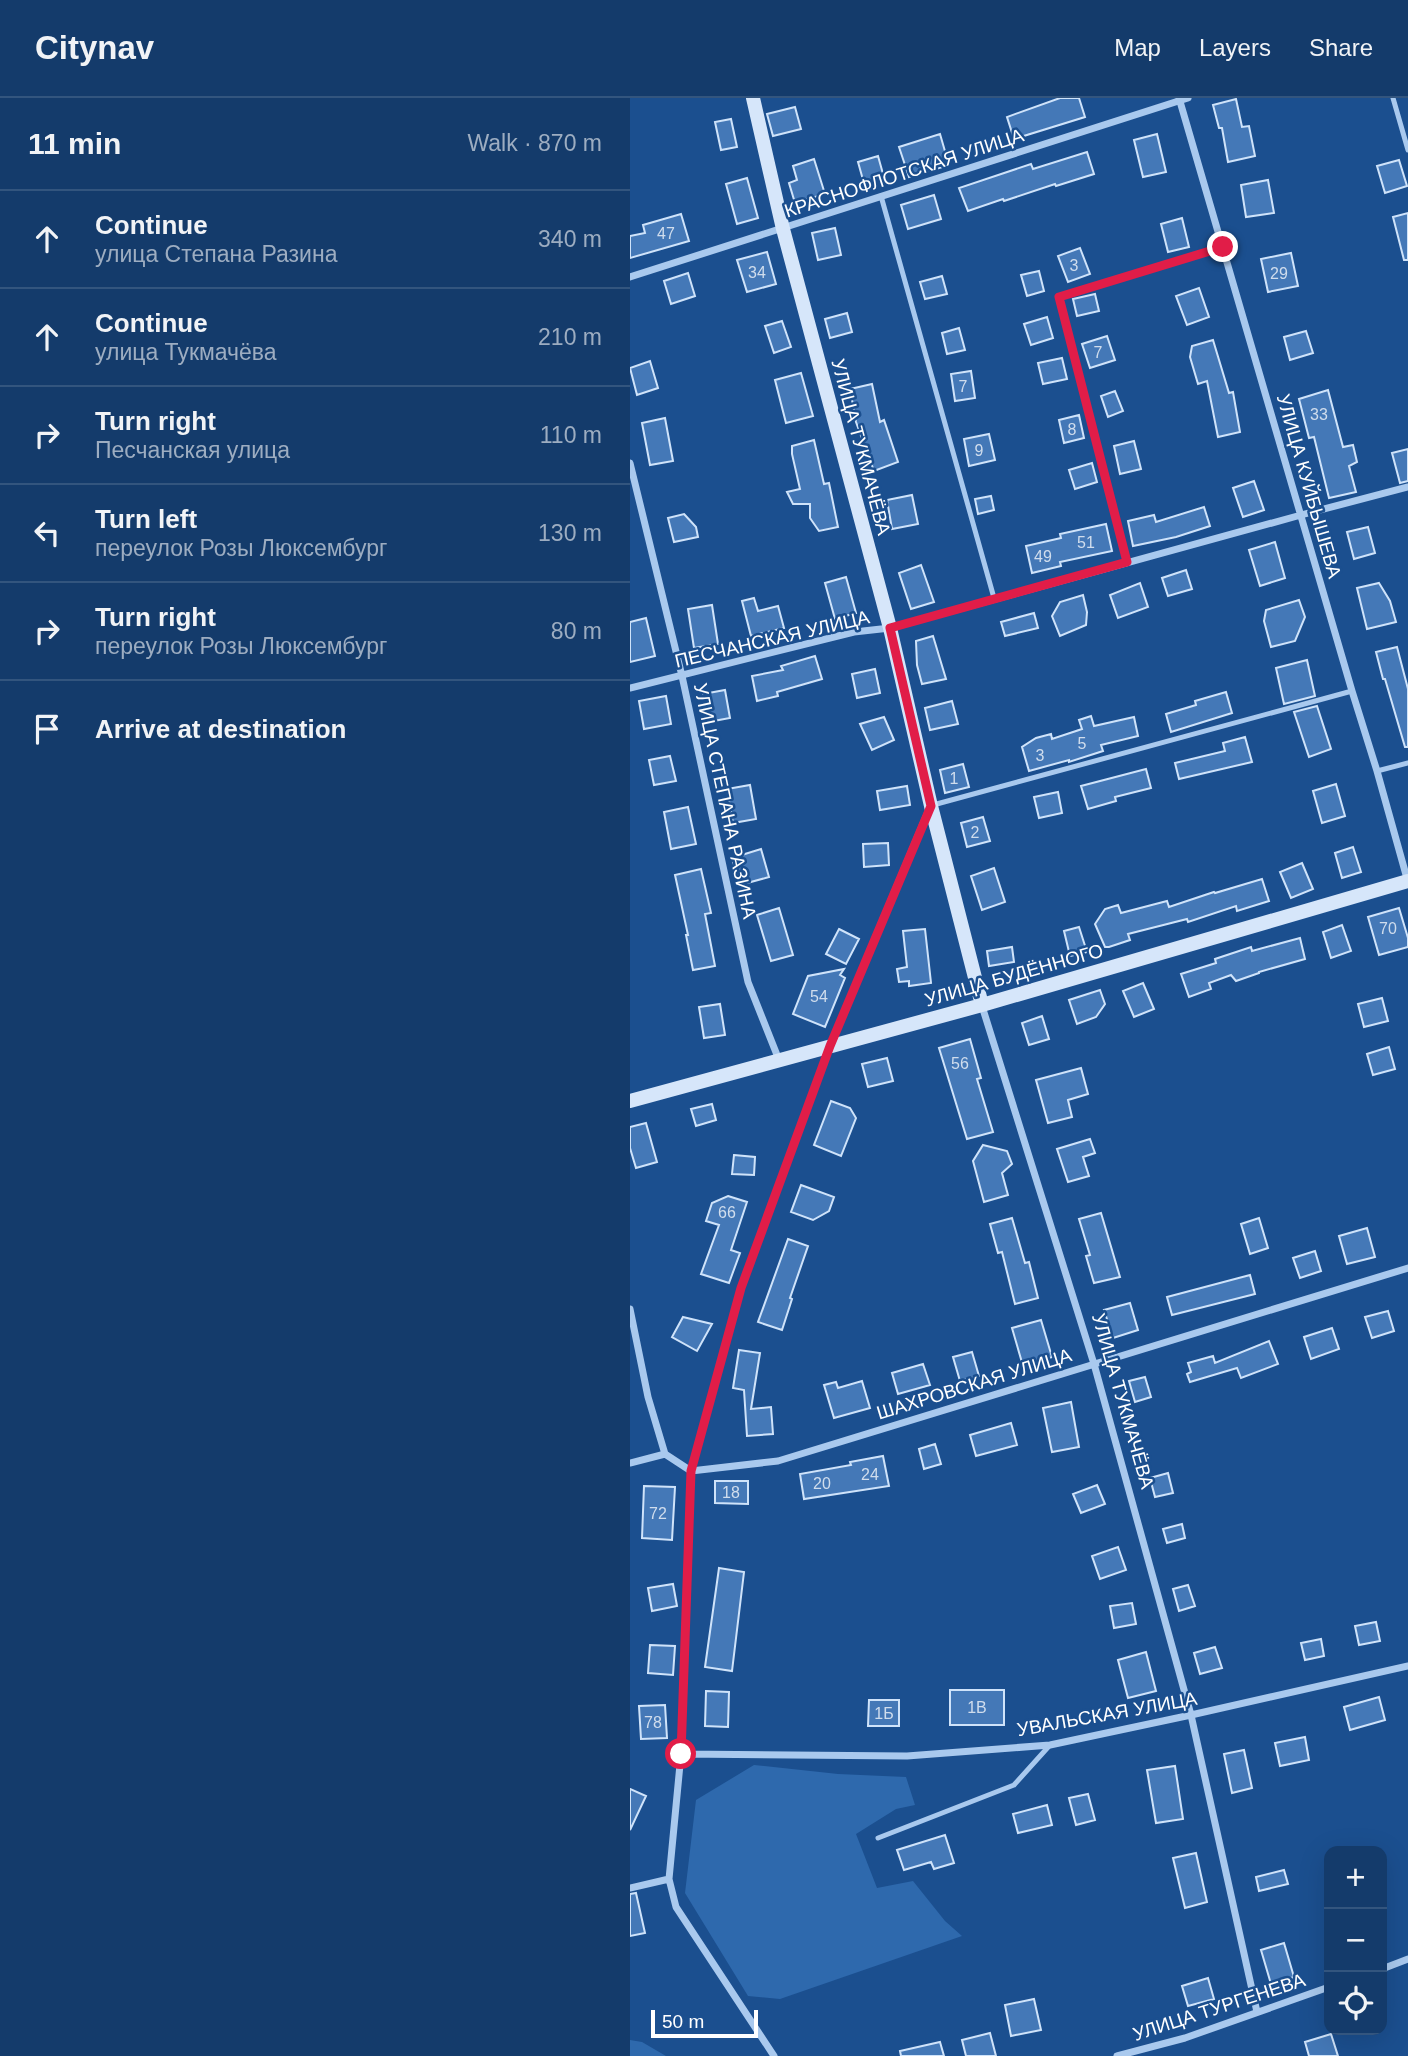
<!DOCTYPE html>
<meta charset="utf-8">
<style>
:root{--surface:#143b6b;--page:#1d4271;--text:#f1f3f6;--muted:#9dadc1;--line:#33557e}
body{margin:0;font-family:Arial,sans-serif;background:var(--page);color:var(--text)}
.controls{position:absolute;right:21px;bottom:21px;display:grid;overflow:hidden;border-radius:14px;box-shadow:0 7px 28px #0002}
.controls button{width:63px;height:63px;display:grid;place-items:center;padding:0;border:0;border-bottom:2px solid var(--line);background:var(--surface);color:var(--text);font:35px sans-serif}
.scale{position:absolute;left:21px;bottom:18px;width:107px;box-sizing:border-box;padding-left:7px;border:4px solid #fff;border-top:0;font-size:19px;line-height:24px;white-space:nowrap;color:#fff;-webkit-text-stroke:5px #1b4f8f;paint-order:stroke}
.stop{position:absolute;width:21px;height:21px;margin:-16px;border:5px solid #e11d48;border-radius:50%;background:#fff}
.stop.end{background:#e11d48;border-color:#fff;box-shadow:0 2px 7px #0008}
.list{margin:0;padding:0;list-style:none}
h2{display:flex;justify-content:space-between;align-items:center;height:91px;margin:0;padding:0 28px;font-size:30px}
h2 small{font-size:23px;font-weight:400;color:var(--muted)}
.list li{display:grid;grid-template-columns:46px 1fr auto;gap:21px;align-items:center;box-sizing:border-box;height:98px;padding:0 28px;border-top:2px solid var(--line)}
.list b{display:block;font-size:26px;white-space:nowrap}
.list p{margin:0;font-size:23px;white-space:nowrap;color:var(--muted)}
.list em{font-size:23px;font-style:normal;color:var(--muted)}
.icon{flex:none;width:38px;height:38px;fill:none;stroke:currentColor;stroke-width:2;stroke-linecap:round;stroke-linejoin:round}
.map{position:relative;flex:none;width:778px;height:1958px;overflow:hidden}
header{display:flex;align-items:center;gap:42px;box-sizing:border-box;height:98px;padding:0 35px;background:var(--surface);border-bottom:2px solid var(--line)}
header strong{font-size:33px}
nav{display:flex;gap:38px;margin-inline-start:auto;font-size:24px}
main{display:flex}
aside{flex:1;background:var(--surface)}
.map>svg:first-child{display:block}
</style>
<header>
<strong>Citynav</strong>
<nav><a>Map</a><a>Layers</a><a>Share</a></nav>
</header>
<main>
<aside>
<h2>11 min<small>Walk · 870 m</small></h2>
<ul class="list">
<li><svg class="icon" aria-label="ahead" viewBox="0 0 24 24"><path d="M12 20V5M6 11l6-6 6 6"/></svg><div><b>Continue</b><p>улица Степана Разина</p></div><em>340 m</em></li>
<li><svg class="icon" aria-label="ahead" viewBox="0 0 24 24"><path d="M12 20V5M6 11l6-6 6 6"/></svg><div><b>Continue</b><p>улица Тукмачёва</p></div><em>210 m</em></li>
<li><svg class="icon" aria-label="right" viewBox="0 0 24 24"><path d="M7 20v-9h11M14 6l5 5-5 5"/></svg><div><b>Turn right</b><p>Песчанская улица</p></div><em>110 m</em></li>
<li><svg class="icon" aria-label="left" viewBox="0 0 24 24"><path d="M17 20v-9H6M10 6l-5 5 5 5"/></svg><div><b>Turn left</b><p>переулок Розы Люксембург</p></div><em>130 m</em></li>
<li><svg class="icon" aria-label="right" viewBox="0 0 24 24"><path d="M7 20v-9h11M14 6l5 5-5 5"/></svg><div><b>Turn right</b><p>переулок Розы Люксембург</p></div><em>80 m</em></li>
<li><svg class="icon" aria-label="arrive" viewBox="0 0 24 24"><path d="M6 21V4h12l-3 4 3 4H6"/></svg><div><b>Arrive at destination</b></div></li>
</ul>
</aside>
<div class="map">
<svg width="778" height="1958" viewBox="0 0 778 1958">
<rect width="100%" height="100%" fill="#1b4f8f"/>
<!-- green -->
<path fill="#2e69ad" d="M124,1667L208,1676L276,1679L285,1707L266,1711L226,1736L247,1790L283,1783L315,1823L332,1838L150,1901L118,1898L55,1795L66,1702Z
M0,1942L12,1944L36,1958H0Z"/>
<!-- building -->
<path fill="#4478b7" stroke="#cfe3fa" stroke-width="2" d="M430,0H449L455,19L384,41L377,19Z
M606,1L612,29L619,28L625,58L598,64L592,30H589L583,7Z
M165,9L171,31L143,38L137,16Z
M101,21L107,49L91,52L85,24Z
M310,36L319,67L279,79L269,49Z
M527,36L536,74L513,79L504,42Z
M457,54L464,76L426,88L425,86L374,103L373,101L338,113L329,90L401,66L403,71Z
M248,58L255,83L235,89L228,64Z
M184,61L195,96L165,105L159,85L167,82L163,68Z
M769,62L777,88L755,95L747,68Z
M117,80L128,120L107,126L96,86Z
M638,82L644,115L616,119L611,87Z
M304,97L311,121L278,131L271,107Z
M778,115V162H774L763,119Z
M51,116L59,143L0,160V138L15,135L13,127Z
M552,120L559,149L538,154L531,126Z
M205,130L211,157L188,162L182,135Z
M450,150L460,176L438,184L428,158Z
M137,154L146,186L117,194L107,162Z
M661,155L668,188L638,194L631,161Z
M409,173L414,193L397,198L391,177Z
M58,175L65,198L41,206L34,183Z
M312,178L317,196L295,201L290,184Z
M569,190L579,219L557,227L546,198Z
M465,196L469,213L447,218L443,201Z
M217,215L222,234L200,240L195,221Z
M417,219L423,240L401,247L394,226Z
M152,223L161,249L144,255L135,228Z
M329,230L335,252L317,256L312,235Z
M676,233L683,255L660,262L654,239Z
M477,238L485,262L460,270L452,246Z
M583,242L599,295L603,294L610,334L588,339L577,283L568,286L560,259L562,248Z
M432,260L437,281L413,286L408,265Z
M20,263L28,290L7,297L0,270Z
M341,273L345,300L325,303L321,276Z
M171,275L183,318L156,325L145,282Z
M242,286L250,324L254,322L268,364L244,373L226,324L220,291Z
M698,292L713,349L723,347L727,364L719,368L726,394L699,400L684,339L679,340L669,301Z
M485,293L493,313L478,319L471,298Z
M449,317L454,340L434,345L429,322Z
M35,320L43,363L20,367L12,325Z
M359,336L365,362L339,368L334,341Z
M184,342L194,386L199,385L208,429L189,433L180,420V406H163L157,394L170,391L162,356V348Z
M504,343L511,371L490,376L484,348Z
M778,351V383L770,385L762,355Z
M462,365L467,384L445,391L439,372Z
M624,383L634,412L613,419L603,390Z
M282,397L288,426L262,431L257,402Z
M361,398L364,412L348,416L345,401Z
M574,409L580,428L546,439L503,448L498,423L524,417L526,424Z
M54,416L66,429L68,439L44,444L38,420Z
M476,426L482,453L430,464L431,468L402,475L396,448L431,440L430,436Z
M738,429L745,455L724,461L717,434Z
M645,444L655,480L630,488L619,452Z
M291,467L304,504L281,511L269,475Z
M556,472L562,491L538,498L532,480Z
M216,479L226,515L205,521L195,485Z
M510,485L518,509L488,520L480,497Z
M749,485L760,503L766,524L737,531L727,490Z
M453,497L457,514L456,527L430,538L422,518L430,504Z
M124,500L128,513L148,508L154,530L121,538L112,503Z
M669,502L675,519L665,543L641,549L634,523L636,512Z
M82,507L88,546L64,550L58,511Z
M404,515L408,530L375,538L371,524Z
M16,520L25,558L0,564V524Z
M303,538L316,581L292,586L287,567L286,543Z
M767,549L778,591V649H775L755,581H753L746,554Z
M185,558L192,581L147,594L148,598L127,603L122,578L153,572L151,568Z
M677,562L685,598L654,606L646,570Z
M245,571L250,595L227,600L222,576Z
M95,592L100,620L78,624L73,596Z
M596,594L602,615L541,634L536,616L566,607L565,603Z
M36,598L41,626L14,631L9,603Z
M322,603L328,626L300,632L295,610Z
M687,608L701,651L679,659L664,614Z
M461,618L464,628L504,619L508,638L471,647L473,653L439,664V662L399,673L392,649L406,640L421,636L422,641L452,631L449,622Z
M254,619L264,642L242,652L230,626Z
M615,639L622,664L549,681L545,665L595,653L593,645Z
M40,658L46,683L24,687L19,662Z
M333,666L339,689L315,695L310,672Z
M516,671L521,690L485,699L486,703L458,711L451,688Z
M706,686L715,718L692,725L683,693Z
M120,687L126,721L103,725L97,691Z
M277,688L280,707L250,712L247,693Z
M428,694L432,715L409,720L404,699Z
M58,709L66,746L41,751L34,714Z
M353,719L360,743L337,749L331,725Z
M258,745L259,767L234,769L233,746Z
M723,749L731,774L712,780L705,755Z
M131,751L139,779L110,787L102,760Z
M672,765L683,791L661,800L650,774Z
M364,770L375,804L352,812L341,778Z
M71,771L81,815L75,816L85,868L63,872L56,837H58L45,777Z
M632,781L639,803L607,813L606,808L558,824L557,821L498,836L500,842L479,849H475L465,826L475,811L488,807L491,815L537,803L539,809L584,794L585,795Z
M149,810L163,857L141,863L127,817Z
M769,810L778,840V849L749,857L738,819Z
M712,827L721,853L701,860L693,834Z
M449,829L457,854L440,858L434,833Z
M209,831L229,841L216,866L196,856Z
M295,831L301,885L279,888V883L269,884L267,871L277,869L273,833Z
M670,840L675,861L629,874V875L606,883L601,877L579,885L581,891L559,899L551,876L586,865L585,861L621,849L622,853Z
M382,849L384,864L359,868L357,853Z
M214,871L210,877L215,880L195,929L163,916L178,878Z
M513,885L524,911L504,919L493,893Z
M470,892L475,906L466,919L447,926L439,902Z
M752,900L758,923L734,929L728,906Z
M90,906L95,937L74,940L69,909Z
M412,918L419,941L399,947L392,925Z
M340,941L351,980L347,981L363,1034L337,1041L309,950Z
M759,949L765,971L743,977L737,956Z
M257,960L263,983L238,989L232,966Z
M451,970L458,996L438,1002L442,1019L418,1025L406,982Z
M201,1003L220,1010L226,1020L211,1058L184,1047Z
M82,1006L86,1022L66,1028L61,1011Z
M16,1025L27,1064L6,1070L0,1050V1029Z
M460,1041L465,1055L453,1059L459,1078L438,1084L427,1051Z
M353,1047L377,1053L382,1066L372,1075L378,1097L354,1104L343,1063Z
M104,1057L125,1059L124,1077L102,1076Z
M171,1087L204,1099L199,1113L183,1122L161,1114Z
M98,1098L117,1104L101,1152L110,1155L99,1185L71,1176L89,1127L76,1123L82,1105Z
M471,1115L490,1179L464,1185L456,1158L460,1157L449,1121Z
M382,1120L395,1165L399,1164L408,1200L385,1206L372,1154L368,1155L360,1126Z
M629,1120L638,1150L620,1156L611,1126Z
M737,1130L745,1159L717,1166L709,1138Z
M158,1141L178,1148L160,1200L162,1201L152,1232L128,1224Z
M685,1153L691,1173L670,1180L663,1160Z
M620,1177L625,1196L542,1217L537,1199Z
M500,1205L508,1232L483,1240L474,1212Z
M758,1213L764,1233L742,1240L735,1219Z
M53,1219L82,1226L67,1253L42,1239Z
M411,1222L422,1259L393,1268L382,1230Z
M702,1230L709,1251L681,1261L674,1239Z
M639,1243L648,1266L611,1280L607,1270L560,1284L557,1276L561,1274L558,1265L583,1258L585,1265Z
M109,1252L130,1255L121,1311L141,1309L143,1336L117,1338L114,1292L103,1290Z
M342,1254L349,1278L330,1283L323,1259Z
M293,1266L300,1287L268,1296L262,1275Z
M515,1279L521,1299L505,1304L499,1283Z
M232,1283L240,1310L204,1320L194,1287L206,1284L208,1290Z
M441,1304L449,1349L422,1354L413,1310Z
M381,1325L387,1347L346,1358L340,1337Z
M305,1346L311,1366L294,1371L289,1351Z
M253,1358L259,1388L174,1401L170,1376L221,1367L220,1364Z
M538,1375L543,1395L525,1399L520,1380Z
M85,1383H118V1406L85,1405Z
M467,1387L475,1406L451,1415L443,1396Z
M14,1388L45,1389L42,1442L12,1440Z
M552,1426L555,1440L537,1445L533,1431Z
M488,1449L496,1472L470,1481L462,1458Z
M89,1470L114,1474L102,1573L75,1569Z
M43,1486L47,1508L22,1513L18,1490Z
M558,1487L565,1508L549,1513L543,1491Z
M502,1505L506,1526L484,1530L480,1508Z
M746,1524L750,1543L729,1547L725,1528Z
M691,1541L694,1558L675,1562L671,1545Z
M20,1547L45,1548L43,1577L18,1575Z
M585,1549L592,1570L570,1576L564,1555Z
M516,1554L526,1593L498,1600L488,1562Z
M320,1592H374V1627H320Z
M76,1593L99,1594L98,1629L75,1628Z
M749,1599L755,1622L720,1632L714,1609Z
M239,1602H269V1628H238Z
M35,1607L37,1640L11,1641L9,1608Z
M675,1639L679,1662L650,1668L645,1645Z
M614,1652L622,1690L602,1695L594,1656Z
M545,1668L553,1721L526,1725L517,1672Z
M0,1691L16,1698L0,1732Z
M458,1696L465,1722L446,1727L439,1700Z
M417,1707L422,1727L388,1735L383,1716Z
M315,1737L324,1765L304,1771L301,1764L274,1772L267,1752Z
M566,1755L577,1804L555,1810L543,1760Z
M654,1772L658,1786L629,1793L626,1779Z
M6,1795L15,1835L0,1838V1796Z
M654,1845L664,1879L641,1886L631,1852Z
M578,1880L584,1901L558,1908L552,1888Z
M404,1901L411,1932L381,1938L375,1907Z
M360,1935L366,1958H336L332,1942Z
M701,1936L708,1958H679L675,1944Z
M310,1944L314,1958H271L270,1953Z"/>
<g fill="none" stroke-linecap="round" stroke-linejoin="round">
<!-- lane -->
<path stroke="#a9c9ee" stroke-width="5" d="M763,0L778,52
M251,98L364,500
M747,673L778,665
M303,707L722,593
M248,1740L384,1687L420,1647"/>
<!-- street -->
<path stroke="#a9c9ee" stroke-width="7" d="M549,0L722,593L747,673L778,784
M0,179L558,0
M0,365L52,578L118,884L149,962
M497,464L429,199L593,149
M0,590L224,534L260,530L671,417L778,389
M352,908L464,1266L561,1617L627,1914
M0,1211L18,1299L35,1356
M0,1365L35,1356L61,1373L148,1363L778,1170
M51,1656L277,1658L420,1647L561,1617L778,1568
M0,1790L39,1781
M752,1871L778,1861
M144,1958L46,1809L39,1781L51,1656L61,1373L111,1190L200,948L300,709
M487,1958L555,1940L699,1889"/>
<!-- secondary -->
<path stroke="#d6e6fa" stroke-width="14" d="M123,0L153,131L260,530L301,708L352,907
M0,1003L352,907L778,783"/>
</g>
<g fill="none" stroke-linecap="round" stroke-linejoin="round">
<!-- route -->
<path stroke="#e11d48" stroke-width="9" d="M51,1656L61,1373L111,1190L200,948L301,708L260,530L497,464L429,199L593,149"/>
</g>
<g text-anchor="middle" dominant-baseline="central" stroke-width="5" stroke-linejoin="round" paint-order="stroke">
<!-- number labels -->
<g font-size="16" fill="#d0dded">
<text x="36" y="135">47</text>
<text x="444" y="167">3</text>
<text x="127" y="174">34</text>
<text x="649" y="175">29</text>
<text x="468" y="254">7</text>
<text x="333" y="288">7</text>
<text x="689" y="316">33</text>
<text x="442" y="331">8</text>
<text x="349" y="352">9</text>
<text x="456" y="444">51</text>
<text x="413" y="458">49</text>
<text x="452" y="645">5</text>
<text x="410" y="657">3</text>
<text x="324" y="680">1</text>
<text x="345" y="734">2</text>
<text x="758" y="830">70</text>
<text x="189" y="898">54</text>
<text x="330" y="965">56</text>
<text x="97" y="1114">66</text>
<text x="240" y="1376">24</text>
<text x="192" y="1385">20</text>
<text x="101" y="1394">18</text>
<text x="28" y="1415">72</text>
<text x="347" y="1609">1В</text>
<text x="254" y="1615">1Б</text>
<text x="23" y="1624">78</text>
</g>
<!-- street labels -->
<g font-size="19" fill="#fff" stroke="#1b4f8f">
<text transform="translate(274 75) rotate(-18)">КРАСНОФЛОТСКАЯ УЛИЦА</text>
<text transform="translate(231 349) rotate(75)">УЛИЦА ТУКМАЧЁВА</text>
<text transform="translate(679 388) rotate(74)">УЛИЦА КУЙБЫШЕВА</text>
<text transform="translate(142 541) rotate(-13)">ПЕСЧАНСКАЯ УЛИЦА</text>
<text transform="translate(95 703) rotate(78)">УЛИЦА СТЕПАНА РАЗИНА</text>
<text transform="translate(384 877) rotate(-16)">УЛИЦА БУДЁННОГО</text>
<text transform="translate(344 1286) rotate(-17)">ШАХРОВСКАЯ УЛИЦА</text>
<text transform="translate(493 1303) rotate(74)">УЛИЦА ТУКМАЧЁВА</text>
<text transform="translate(477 1616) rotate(-10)">УВАЛЬСКАЯ УЛИЦА</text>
<text transform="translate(589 1909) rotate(-18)">УЛИЦА ТУРГЕНЕВА</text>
</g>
</g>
</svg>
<div class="controls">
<button>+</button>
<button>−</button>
<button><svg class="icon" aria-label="locate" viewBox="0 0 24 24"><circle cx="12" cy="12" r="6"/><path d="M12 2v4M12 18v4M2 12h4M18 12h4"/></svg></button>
</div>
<div class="scale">50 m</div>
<div class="stop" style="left:51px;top:1656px"></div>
<div class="stop end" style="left:593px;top:149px"></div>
</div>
</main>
